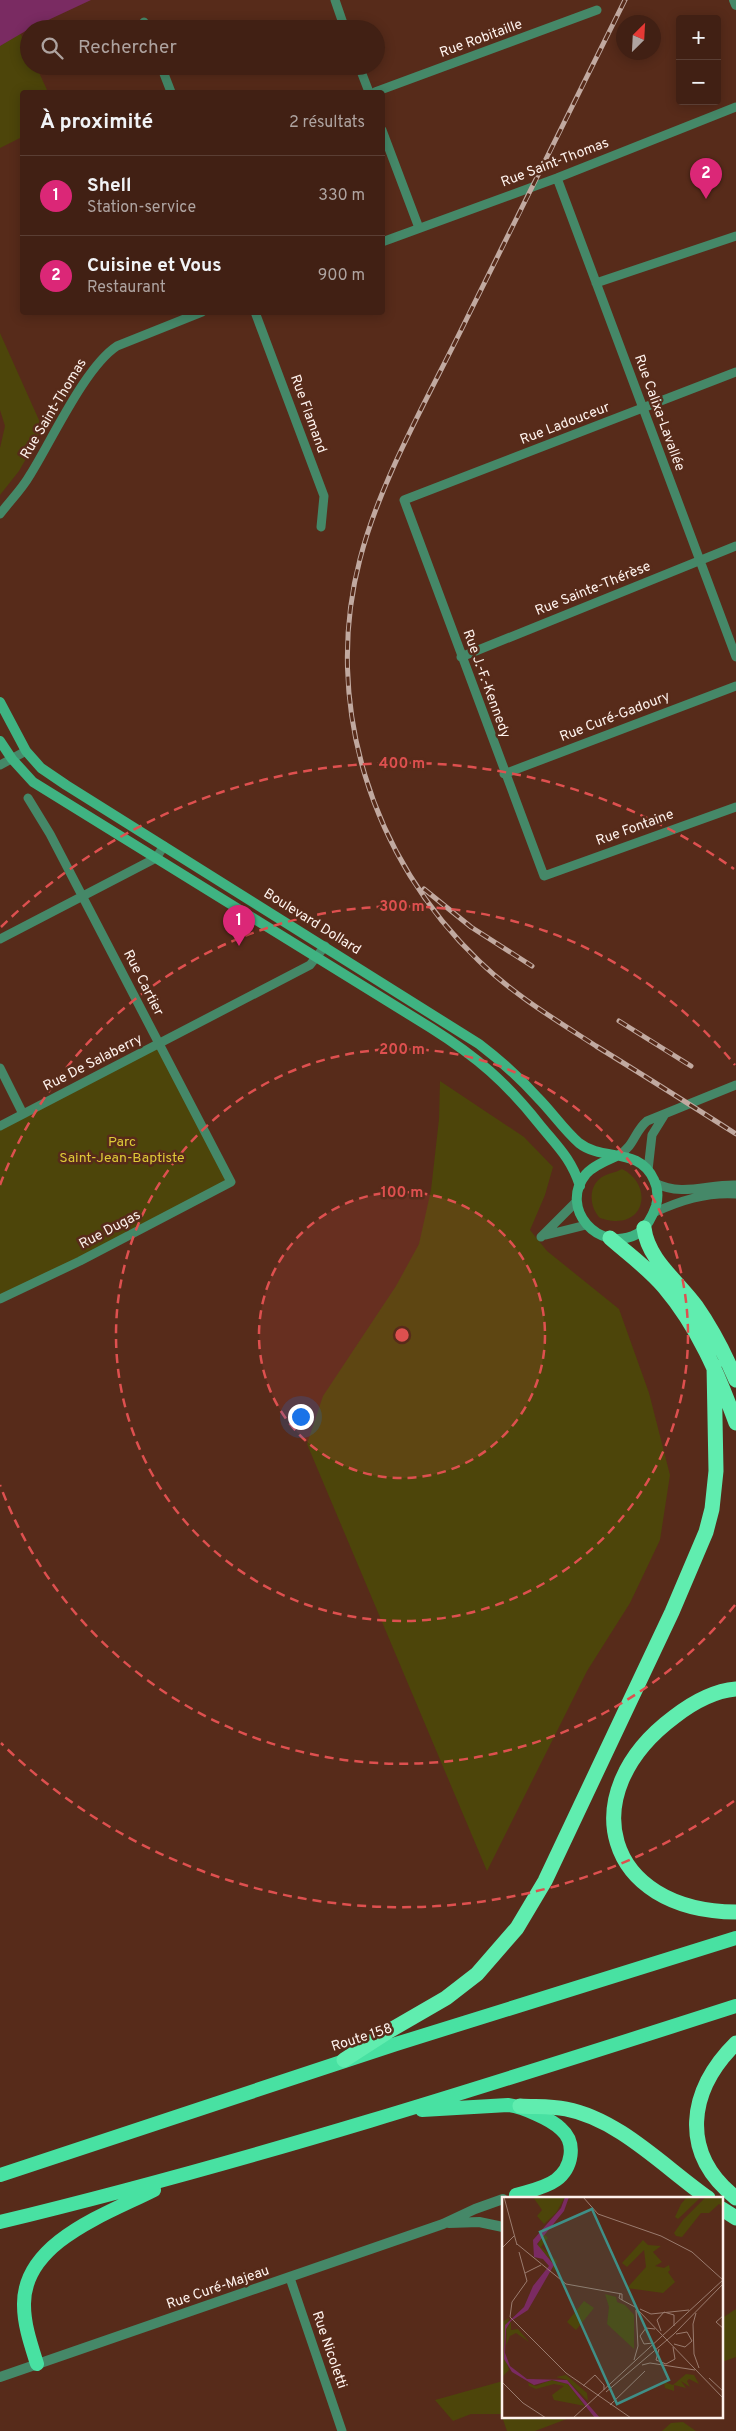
<!DOCTYPE html>
<html lang="fr">
<meta charset="utf-8">
<style>
:root{--surface:#412014;--page:#48281d;--text:#f1f3f6;--muted:#aea3a0;--line:#5a3e34;--accent:#db2777}
body{margin:0;font-family:Overpass,sans-serif;background:var(--page);color:var(--text)}
.controls{position:absolute;right:15px;top:15px;display:grid;overflow:hidden;border-radius:5px;box-shadow:0 2px 12px #0003}
.controls button{width:45px;height:45px;display:grid;place-items:center;padding:0;border:0;border-bottom:1px solid var(--line);background:var(--surface);color:var(--text);font:25px sans-serif}
.compass{position:absolute;left:616px;top:15px;width:45px;height:45px;border-radius:50%;background:var(--surface);box-shadow:0 2px 12px #0003;rotate:24deg}
.you{position:absolute;left:300px;top:1416px;width:18px;height:18px;margin:-12px;border:4px solid #fff;border-radius:50%;background:#1a73e8;box-shadow:0 0 0 8px #1a73e833}
.badge{display:grid;place-items:center;width:32px;height:32px;border-radius:50%;background:var(--accent);color:#fff;font-size:16px;font-weight:700}
.pin{position:absolute;translate:-50% -41px;filter:drop-shadow(0 1px 2px #0008)}
.pin::after{content:'';position:absolute;top:26px;width:18px;height:15px;background:inherit;clip-path:polygon(0 0,100% 0,50% 100%)}
.list{margin:0;padding:0;list-style:none}
h2{display:flex;justify-content:space-between;align-items:center;height:65px;margin:0;padding:0 20px;font-size:21px}
h2 small{font-size:16px;font-weight:400;color:var(--muted)}
.list li{display:grid;grid-template-columns:32px 1fr auto;gap:15px;align-items:center;box-sizing:border-box;height:80px;padding:0 20px;border-top:1px solid var(--line)}
.list b{display:block;font-size:19px;white-space:nowrap}
.list p{margin:0;font-size:16px;white-space:nowrap;color:var(--muted)}
.list em{font-size:16px;font-style:normal;color:var(--muted)}
.icon{flex:none;width:28px;height:28px;fill:none;stroke:currentColor;stroke-width:2;stroke-linecap:round;stroke-linejoin:round}
.map{position:relative;flex:none;width:736px;height:2431px;overflow:hidden}
.search{position:absolute;background:var(--surface);box-shadow:0 2px 12px #0003;left:20px;top:20px;width:365px;height:55px;display:flex;align-items:center;gap:12px;box-sizing:border-box;padding:0 18px;border-radius:28px;color:var(--muted);font-size:19px}
.panel{position:absolute;background:var(--surface);box-shadow:0 2px 12px #0003;left:20px;top:90px;width:365px;height:225px;border-radius:5px}
.map>svg:first-child{display:block}
</style>
<div class="map">
<svg width="736" height="2431" viewBox="0 0 736 2431">
<rect width="100%" height="100%" fill="#572b1a"/>
<!-- green -->
<path fill="#4d450a" d="M20,33L29,51V66H36L48,92H22V137L0,148V46Z
M0,333L43,429L19,471L0,495V448L5,426L0,410Z
M159,1044L231,1182L0,1297V1126Z
M440,1081L524,1137L553,1167L545,1195L530,1230L547,1251L619,1309L649,1393L670,1475L660,1540L630,1603L587,1671L487,1871L307,1444L323,1396L396,1286L419,1244L431,1190L439,1119Z
M622,1169C651,1183 647,1222 615,1221C610,1221 604,1219 600,1218C589,1207 588,1186 602,1177C608,1173 615,1173 622,1169Z
M736,2309V2357L722,2362V2318Z
M503,2381V2417H572L535,2431H507L501,2414H471L453,2421L435,2400Z
M683,2422L696,2431H662L671,2423Z"/>
<!-- water -->
<path fill="#7a2b62" d="M0,0H91L29,29L0,46Z"/>
<g fill="none" stroke-linecap="round" stroke-linejoin="round">
<!-- minor -->
<path stroke="#458868" stroke-width="9" d="M335,0L345,29
M144,22L146,29
M161,66L171,92
M359,66L369,92
M375,92L597,10
M382,130L419,228
M557,178L736,657
M382,242L557,178L736,107
M596,283L736,236
M255,312L324,496L321,527
M736,372L404,500L544,876L736,807
M0,514C10,501 22,489 30,475C52,440 85,367 117,346L202,312
M461,657L736,546
M0,765L26,751
M504,774L736,686
M0,939L156,858L164,846
M0,1068L23,1114
M0,1126L310,965L325,946
M619,1155C635,1145 634,1132 647,1121L736,1085
M648,1170L652,1135L665,1114
M655,1183C682,1197 708,1184 736,1185
M653,1213C679,1201 706,1192 736,1194
M546,1235L586,1225
M541,1237L576,1202
M0,1299L80,1261L231,1182L50,834L28,798
M290,2278L342,2431"/>
<!-- tertiary -->
<path stroke="#458868" stroke-width="10" d="M734,0L736,5
M449,2223L479,2222L503,2227
M0,2377L443,2224L475,2209L503,2199"/>
<!-- secondary -->
<path stroke="#3fb382" stroke-width="10" d="M0,702L26,751L41,768L66,785L479,1044C500,1060 520,1078 538,1098C552,1112 564,1130 579,1143C603,1162 639,1146 654,1180C658,1188 658,1198 656,1206C653,1215 646,1229 637,1234C599,1254 558,1208 586,1174C594,1165 608,1160 619,1155
M0,741L12,759L33,782L431,1028C477,1057 506,1082 540,1125C557,1146 571,1158 580,1186"/>
<!-- trunk -->
<path stroke="#48e1a2" stroke-width="14" d="M422,2110L508,2105C523,2107 551,2119 561,2129C577,2143 572,2168 556,2180C545,2188 529,2191 516,2195
M0,2175L396,2044L736,1938
M0,2222C249,2162 493,2084 736,2006
M37,2364C31,2345 24,2325 24,2305C23,2242 107,2214 154,2190"/>
<!-- motorway -->
<path stroke="#60edaf" stroke-width="15" d="M644,1228C648,1260 678,1281 696,1306C712,1329 725,1354 736,1380
M610,1238C628,1254 648,1268 664,1287C698,1327 718,1374 736,1423
M736,1689C713,1691 692,1703 674,1717C572,1793 604,1911 736,1912
M736,2043C688,2090 679,2153 736,2198
M344,2060L389,2031L446,1998L477,1974L517,1928L545,1881L672,1612L706,1532L712,1509L716,1471L714,1366
M520,2106C535,2107 551,2106 566,2109C619,2119 665,2168 708,2198
M722,2209L736,2218"/>
<defs>
<path id="rail" d="M625,0C573,105 521,210 469,314C432,391 381,477 360,559C322,703 372,859 479,961C514,995 556,1020 596,1046C643,1075 689,1104 736,1134
M424,889L471,927L532,966
M619,1021L691,1066"/>
</defs>
<!-- rail casing -->
<use href="#rail" stroke="#c1a9a0" stroke-width="5"/>
<!-- rail -->
<use href="#rail" stroke="#572b1a" stroke-width="3" stroke-dasharray="9" stroke-linecap="butt"/>
</g>
<!-- distance rings -->
<circle cx="402" cy="1335" r="143" fill="#de504f" fill-opacity=".12"/>
<g fill="none" stroke="#de504f" stroke-width="2.5" stroke-dasharray="9 6">
<circle cx="402" cy="1335" r="143"/>
<circle cx="402" cy="1335" r="286"/>
<path d="M735 1605A429 429 0 0 1 0 1485M0 1185A429 429 0 0 1 735 1065"/>
<path d="M734 1801A572 572 0 0 1 1 1743M1 927A572 572 0 0 1 734 869"/>
</g>
<g text-anchor="middle" dominant-baseline="central" stroke-width="5" stroke-linejoin="round" paint-order="stroke">
<!-- street labels -->
<g font-size="14" fill="#fef2ed" stroke="#572b1a">
<text transform="translate(481 39) rotate(-20)">Rue Robitaille</text>
<text transform="translate(555 163) rotate(-21)">Rue Saint-Thomas</text>
<text transform="translate(54 409) rotate(-59)">Rue Saint-Thomas</text>
<text transform="translate(659 413) rotate(70)">Rue Calixa-Lavallée</text>
<text transform="translate(308 414) rotate(70)">Rue Flamand</text>
<text transform="translate(565 424) rotate(-21)">Rue Ladouceur</text>
<text transform="translate(593 589) rotate(-22)">Rue Sainte-Thérèse</text>
<text transform="translate(486 684) rotate(70)">Rue J.-F.-Kennedy</text>
<text transform="translate(615 717) rotate(-21)">Rue Curé-Gadoury</text>
<text transform="translate(635 828) rotate(-20)">Rue Fontaine</text>
<text transform="translate(312 922) rotate(32)">Boulevard Dollard</text>
<text transform="translate(143 983) rotate(63)">Rue Cartier</text>
<text transform="translate(93 1063) rotate(-27)">Rue De Salaberry</text>
<text transform="translate(110 1230) rotate(-28)">Rue Dugas</text>
<text transform="translate(362 2038) rotate(-18)">Route 158</text>
<text transform="translate(218 2288) rotate(-19)">Rue Curé-Majeau</text>
<text transform="translate(329 2350) rotate(71)">Rue Nicoletti</text>
</g>
<!-- park labels -->
<g font-size="14" fill="#dfcb38" stroke="#572b1a">
<text x="122" y="1142">Parc<tspan x="122" dy="16">Saint-Jean-Baptiste</tspan></text>
</g>
</g>
<!-- overview -->
<g transform="translate(502 2197)">
<rect width="221" height="221" fill="#572b1a"/>
<path d="M31,0H63L54,16L42,27L35,19L40,13ZM185,0H199L176,22L173,20L179,7ZM204,0H221V10L217,7L207,16H199L180,40L174,39L172,36L181,23ZM41,36L46,41L39,50L55,64L52,75L47,61L35,50ZM141,43L146,48L159,49L151,55L160,65L153,69L162,71L167,68L168,73L166,75L173,85L161,96L125,91L144,70L142,53L125,70L120,66ZM103,97L114,100L115,105L123,108L132,118V152L105,127L107,110ZM82,104L92,111L74,133L65,125ZM7,121L1,154L7,173L0,180V125ZM9,124V133L16,132L27,145L14,136L8,139L4,149L5,132ZM184,177L192,178L197,187L187,182L185,184L188,190L179,184L184,191L172,188V194L163,191L162,185L171,188ZM64,178L85,196L86,204L65,183L54,180ZM49,183L66,187L83,209L52,203L50,198L62,189L52,187L34,192L27,189L26,186L34,189Z" fill="#4d450a"/>
<path d="M63,0H67L62,14L35,47L52,68L26,113L9,124L4,132L3,156L8,169L25,182L65,183L98,221H93L66,187L50,183L32,188L10,175L2,162L3,128L22,110L31,89L47,69L41,62L32,60L31,43L59,11Z" fill="#7a2b62"/>
<path fill="none" stroke="#9a7b6e" stroke-width="1" d="M2,0L15,48M81,0L96,17L159,39L190,55L221,83M15,47L64,87L120,97V103L117,101L118,97M0,51L12,39M17,55L25,84L10,105L8,120L64,176L129,221M23,76L39,68M120,103L133,110L222,202M138,112L149,117L187,113M194,116L191,127L192,157L197,171M222,118L214,125L222,132M159,134L155,123L162,115L172,118V129M151,146L142,147L138,139L144,131L153,132M172,147L183,150L190,144L185,135L174,137M157,152L154,163L164,167L173,162L171,150M132,163L136,149L134,113M140,168L148,166L193,173M93,178L102,188V193M207,181L222,195M0,185L21,206L44,221M81,189L93,178M104,195L172,137L221,87M108,208L143,174M71,221L222,82"/>
<path fill="#3f8f87" fill-opacity="0.15" stroke="#3f8f87" stroke-width="2.5" d="M90,12L167,183L115,207L38,35Z"/>
<rect width="221" height="221" fill="none" stroke="#fef2ed" stroke-width="2.5"/>
</g>
<circle cx="402" cy="1335" r="8" fill="#de504f" stroke="#572b1a" stroke-width="2.5"/>
<g font-size="15" text-anchor="middle" font-weight="bold" fill="#de504f" stroke="#572b1a" stroke-width="5" stroke-linejoin="round" paint-order="stroke">
<text x="402" y="768">400 m</text>
<text x="402" y="911">300 m</text>
<text x="402" y="1054">200 m</text>
<text x="402" y="1197">100 m</text>
</g>
</svg>
<div class="controls">
<button>+</button>
<button>−</button>
</div>
<svg class="compass" viewBox="-18 -18 36 36"><path d="M0-13l5 13h-10z" fill="#e53935"/><path d="M0 13l5-13h-10z" fill="#aea3a0"/></svg>
<div class="you"></div>
<div class="pin badge" style="left:239px;top:946px">1</div>
<div class="pin badge" style="left:706px;top:199px">2</div>
<div class="search"><svg class="icon" aria-label="search" viewBox="0 0 24 24"><circle cx="10" cy="10" r="6"/><path d="M15 15l6 6"/></svg>Rechercher</div>
<section class="panel">
<h2>À proximité<small>2 résultats</small></h2>
<ul class="list">
<li><span class="badge">1</span><div><b>Shell</b><p>Station-service</p></div><em>330 m</em></li>
<li><span class="badge">2</span><div><b>Cuisine et Vous</b><p>Restaurant</p></div><em>900 m</em></li>
</ul>
</section>
</div>
